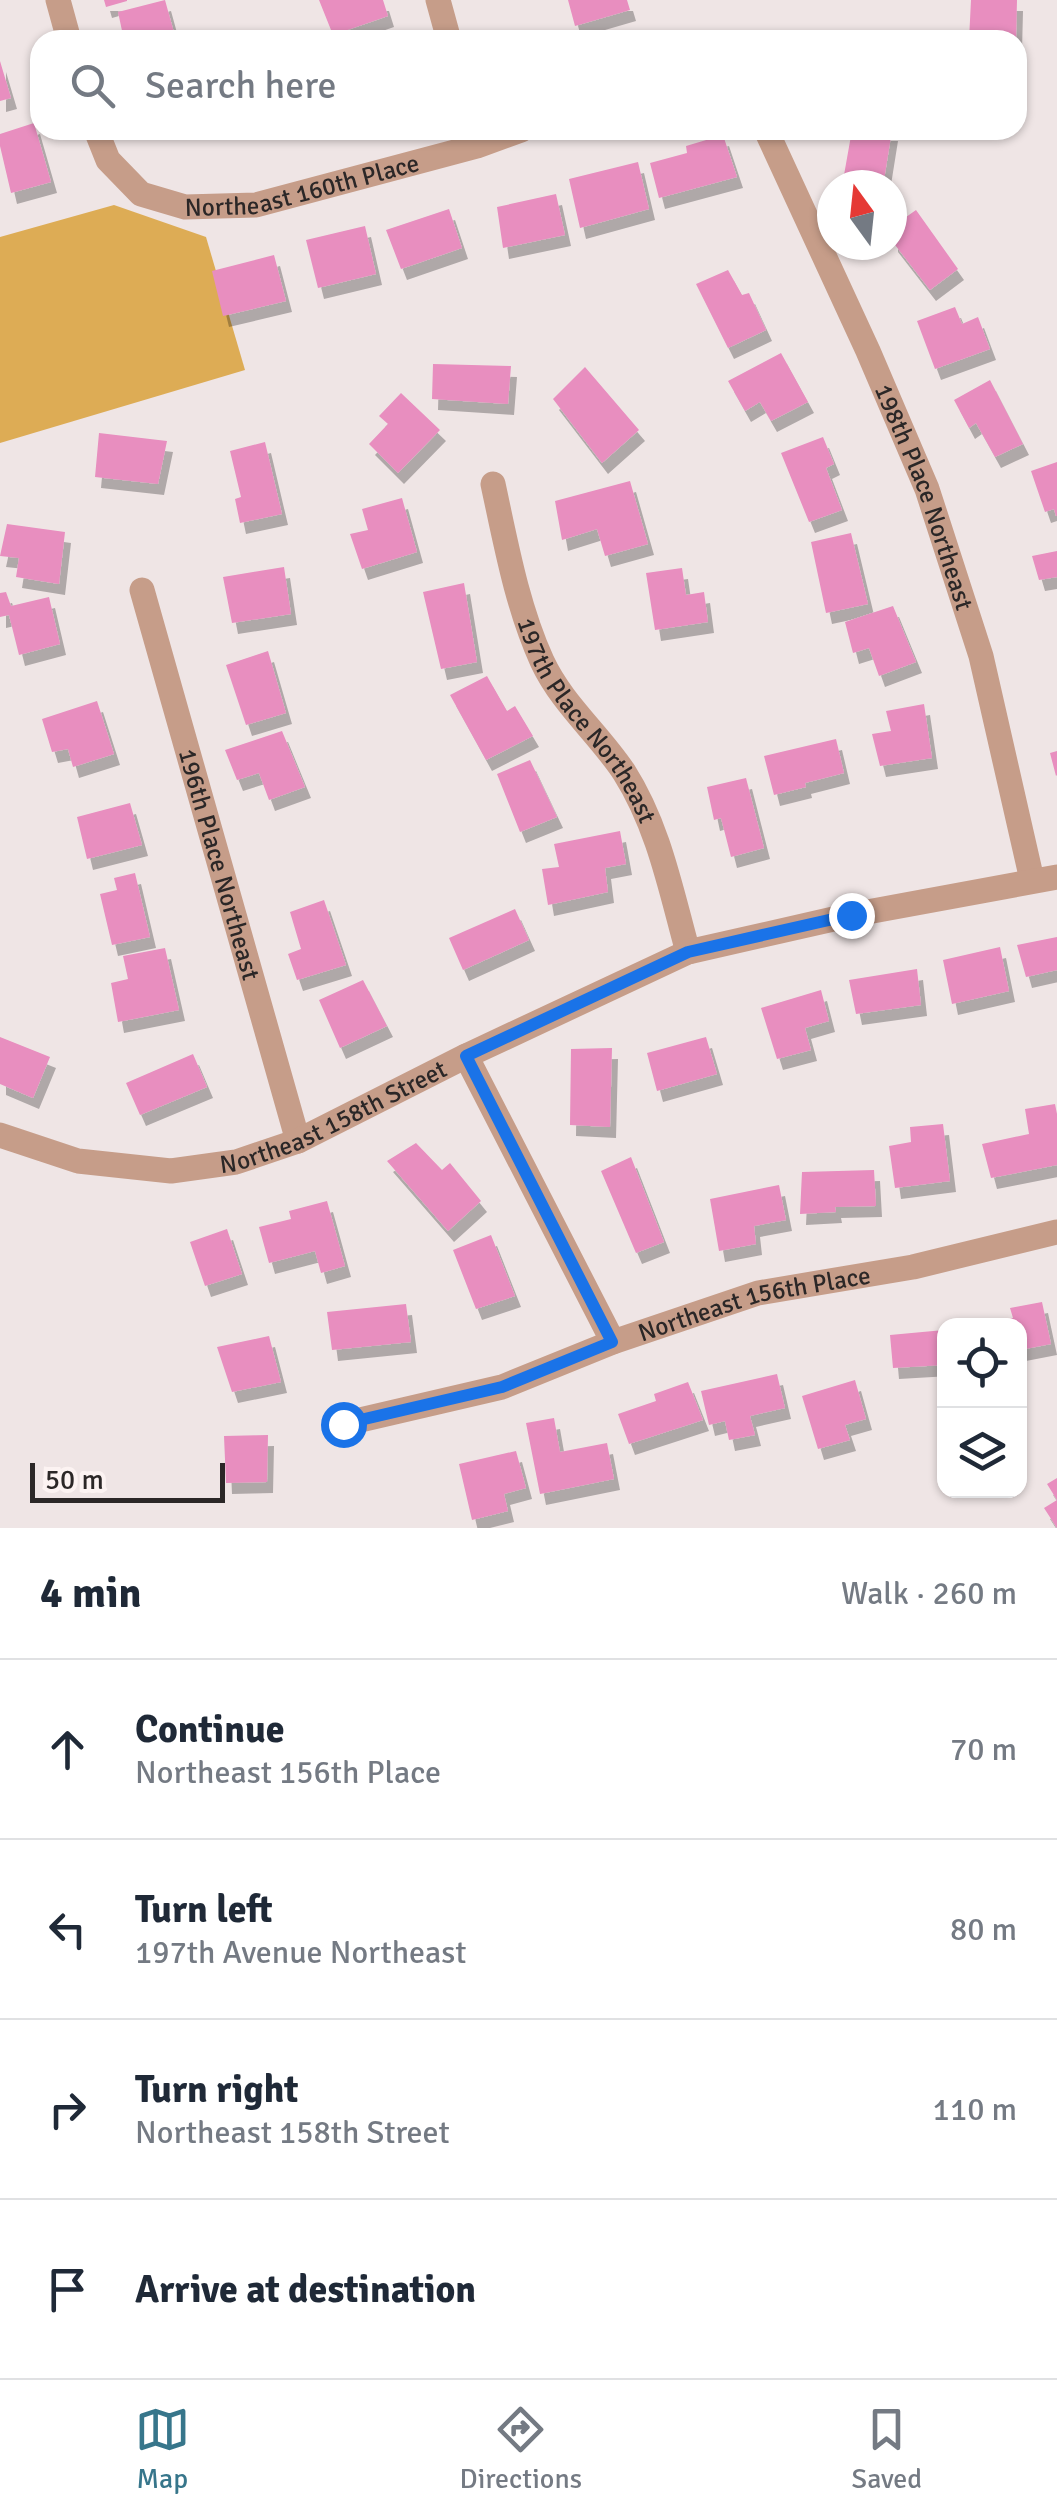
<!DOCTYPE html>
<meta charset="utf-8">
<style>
:root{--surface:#fff;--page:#f2f2f3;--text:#1f2937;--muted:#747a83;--line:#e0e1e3;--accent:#37768b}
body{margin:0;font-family:Signika,sans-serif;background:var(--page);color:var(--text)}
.controls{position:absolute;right:30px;bottom:30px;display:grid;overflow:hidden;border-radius:20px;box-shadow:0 2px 8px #0004}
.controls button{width:90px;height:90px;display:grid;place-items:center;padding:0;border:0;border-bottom:2px solid var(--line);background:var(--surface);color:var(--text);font:50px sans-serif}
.compass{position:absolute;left:817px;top:170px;width:90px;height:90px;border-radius:50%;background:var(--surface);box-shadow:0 2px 8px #0004;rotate:345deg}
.scale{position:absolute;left:30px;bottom:25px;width:195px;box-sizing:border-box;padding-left:10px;border:5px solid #2b2727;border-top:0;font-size:28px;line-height:35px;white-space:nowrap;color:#2b2727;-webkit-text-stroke:8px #fcf3f2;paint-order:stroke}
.stop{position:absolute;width:30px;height:30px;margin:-22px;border:8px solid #1a73e8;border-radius:50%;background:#fff}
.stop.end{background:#1a73e8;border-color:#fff;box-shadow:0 2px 10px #0008}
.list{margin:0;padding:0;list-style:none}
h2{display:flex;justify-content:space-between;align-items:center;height:130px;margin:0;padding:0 40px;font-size:42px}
h2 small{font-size:32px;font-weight:400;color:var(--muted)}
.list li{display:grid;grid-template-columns:65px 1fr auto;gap:30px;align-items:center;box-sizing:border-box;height:180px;padding:0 40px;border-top:2px solid var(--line)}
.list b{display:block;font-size:38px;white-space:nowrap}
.list p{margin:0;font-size:32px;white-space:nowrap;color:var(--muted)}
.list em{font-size:32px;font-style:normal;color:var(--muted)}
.icon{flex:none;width:55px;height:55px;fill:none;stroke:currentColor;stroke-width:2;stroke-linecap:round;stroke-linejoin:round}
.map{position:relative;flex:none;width:1057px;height:1528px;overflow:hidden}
.search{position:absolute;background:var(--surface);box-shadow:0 2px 8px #0004;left:30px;right:30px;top:30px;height:110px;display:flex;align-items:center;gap:25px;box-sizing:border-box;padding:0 35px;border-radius:30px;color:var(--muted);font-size:38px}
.sheet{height:850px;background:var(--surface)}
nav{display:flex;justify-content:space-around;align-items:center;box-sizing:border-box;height:140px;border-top:2px solid var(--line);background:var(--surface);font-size:28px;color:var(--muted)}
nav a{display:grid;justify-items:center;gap:5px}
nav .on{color:var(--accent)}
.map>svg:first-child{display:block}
</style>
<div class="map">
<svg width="1057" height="1528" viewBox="0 0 1057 1528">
<defs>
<filter id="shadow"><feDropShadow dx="6" dy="11" stdDeviation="0" flood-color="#0004"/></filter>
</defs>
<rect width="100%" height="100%" fill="#efe5e5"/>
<!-- green -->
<path fill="#ddac55" d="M114,205L206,237L245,370L0,443V237Z"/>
<!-- building -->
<path fill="#e88ebf" filter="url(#shadow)" d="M104,0H127V1L106,7Z
M165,0L176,40H124L118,12Z
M319,0H383L388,16L333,35Z
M568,0H627L630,10L575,26Z
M971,0H1017L1016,40H969Z
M0,61L11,98L0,101Z
M34,123L51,182L11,193L0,146V134Z
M852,130H892L884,180L844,175Z
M723,135L737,177L659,198L650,163L687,153L686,146Z
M638,162L649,209L580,228L569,179Z
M556,194L565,235L503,248L497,207Z
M449,209L462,248L401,269L386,230Z
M916,210L958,269L930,290L892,241V227Z
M365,226L376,274L318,288L306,240Z
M274,255L286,301L223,316L212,271Z
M728,270L742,295L749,293L766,330L728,348L696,284Z
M955,307L962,324L978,317L990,349L935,369L917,321Z
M781,353L808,402L771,421L760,402L745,411L728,381Z
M433,364L511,366L508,404L432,399Z
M585,367L639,430L602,463L553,399Z
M990,380L1023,444L995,457L976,423L969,428L954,400Z
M401,393L440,430L398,473L369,444L388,424L379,416Z
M99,433L167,441L158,484L95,477Z
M823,437L834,464L826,468L842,510L809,522L781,453Z
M265,442L282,514L240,523L235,499L241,497L230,451Z
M1057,462V516H1056L1054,509L1045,512L1031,471Z
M630,481L648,544L605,556L597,529L562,540L555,501Z
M402,498L417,552L362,569L350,534L368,530L362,509Z
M7,524L65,532L59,584L16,577L19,558L0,556Z
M851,533L868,604L826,613L811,542Z
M1057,551V577L1039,580L1032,556Z
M284,567L291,614L232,623L223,577Z
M682,568L686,595L704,592L708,622L655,630L646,573Z
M464,583L477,662L441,669L423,592Z
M6,592L11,606L49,597L60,644L19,655L9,615L0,617V593Z
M893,606L916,662L879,676L869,648L853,653L845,622Z
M268,651L286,713L246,725L226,665Z
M487,676L507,711L515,706L533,736L486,760L450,695Z
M97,701L114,754L73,767L68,749L52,752L42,719Z
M924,704L932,758L880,766L872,734L891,731L886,711Z
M282,731L305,787L269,800L259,773L237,780L225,750Z
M836,739L844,773L805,783L806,787L774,795L764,756Z
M1057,751V775L1056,776L1050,753Z
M530,760L557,817L520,832L497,774Z
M746,778L764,848L731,857L721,818L714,820L707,787Z
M130,803L142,845L87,859L77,817Z
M620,831L626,864L605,868L608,892L548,905L542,869L559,867L554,844Z
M135,873L150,937L112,945L100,894L117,890L114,878Z
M324,900L346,965L297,980L288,954L301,949L290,912Z
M515,909L529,940L463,970L449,938Z
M1057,937V970L1026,977L1017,945Z
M1000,947L1009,991L952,1004L943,960Z
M165,948L179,1010L118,1022L111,983L128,979L123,956Z
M917,969L921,1005L856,1014L849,980Z
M363,980L387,1026L340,1048L319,1000Z
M821,990L829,1021L805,1028L811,1050L777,1059L761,1008Z
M0,1037L50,1057L33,1098L0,1084Z
M706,1037L717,1074L657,1091L647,1053Z
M612,1048L610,1127L570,1125L571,1049Z
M193,1054L207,1087L140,1115L126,1083Z
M1055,1104L1057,1114V1165L991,1178L982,1144L1029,1134L1025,1109Z
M943,1124L950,1181L895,1188L889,1146L911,1142L910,1127Z
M416,1143L442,1170L450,1163L481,1201L448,1231L387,1161Z
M631,1157L664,1242L636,1253L601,1171Z
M874,1170L876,1206L835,1207L836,1212L800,1214L802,1172Z
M779,1185L786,1220L754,1226L756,1244L719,1251L710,1199Z
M327,1201L345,1266L321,1273L315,1251L269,1263L259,1227L291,1219L289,1211Z
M227,1229L242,1274L205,1286L190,1242Z
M491,1235L515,1296L476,1309L453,1250Z
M1042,1302L1051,1344L1020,1350V1326H984L1013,1318L1010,1308Z
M406,1304L411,1342L332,1350L327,1312Z
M944,1330V1365L893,1368L890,1335Z
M269,1336L281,1382L232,1392L217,1347Z
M777,1374L785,1408L750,1416L755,1435L729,1440L725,1421L709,1425L701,1391Z
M855,1380L866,1419L845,1425L850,1440L818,1449L802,1396Z
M688,1382L703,1420L629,1444L618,1414L656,1401L654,1394Z
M554,1418L560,1452L607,1443L614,1479L540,1494L526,1423Z
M268,1435L267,1482L226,1483L224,1436Z
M516,1451L526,1488L504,1494L508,1511L472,1520L459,1464Z
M1057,1478V1528L1044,1508L1057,1500L1047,1484Z"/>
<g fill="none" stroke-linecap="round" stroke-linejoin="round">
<!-- minor -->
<g stroke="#c69d89" stroke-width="25">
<path d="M58,0L69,40"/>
<path d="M438,0L449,40"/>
<path id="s1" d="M96,130L108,160L141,194L185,207L256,205L477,146L521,130"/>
<path id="s2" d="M766,130L868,351L927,489L981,656L1032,880"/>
<path id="s3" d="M493,484C506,544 517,606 542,661C562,704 598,733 624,772C659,827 671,891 688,952"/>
<path id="s4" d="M142,590L298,1141"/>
<path d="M466,1056L613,1342"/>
<path id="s5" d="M0,1135L78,1161L171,1171L236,1162L298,1141L466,1056L688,952L851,915L1057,877"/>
<path id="s6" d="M343,1424L502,1387L613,1342L758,1293L913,1267L1057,1232"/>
</g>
</g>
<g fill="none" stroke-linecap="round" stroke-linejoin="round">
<!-- route -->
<path stroke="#1a73e8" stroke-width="12" d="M343,1424L502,1387L612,1342L466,1056L688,952L851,915"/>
</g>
<g text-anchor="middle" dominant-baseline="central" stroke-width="9" stroke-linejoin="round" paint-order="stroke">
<!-- street labels -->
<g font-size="25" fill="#2b2727" stroke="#fcf3f2">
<text stroke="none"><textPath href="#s1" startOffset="245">Northeast 160th Place</textPath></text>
<text stroke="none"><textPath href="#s2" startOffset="400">198th Place Northeast</textPath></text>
<text stroke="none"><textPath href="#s3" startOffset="258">197th Place Northeast</textPath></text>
<text stroke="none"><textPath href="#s4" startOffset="285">196th Place Northeast</textPath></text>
<text stroke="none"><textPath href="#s5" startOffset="348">Northeast 158th Street</textPath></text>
<text stroke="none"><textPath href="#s6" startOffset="430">Northeast 156th Place</textPath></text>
</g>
</g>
</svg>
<div class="controls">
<button><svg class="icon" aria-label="locate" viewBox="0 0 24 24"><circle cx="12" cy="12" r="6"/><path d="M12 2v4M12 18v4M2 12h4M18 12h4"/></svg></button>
<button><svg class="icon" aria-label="layers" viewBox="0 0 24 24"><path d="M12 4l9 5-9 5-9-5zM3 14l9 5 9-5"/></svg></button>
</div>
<svg class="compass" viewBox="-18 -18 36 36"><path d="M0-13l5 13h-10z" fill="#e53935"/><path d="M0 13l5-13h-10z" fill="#747a83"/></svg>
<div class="scale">50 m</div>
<div class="stop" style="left:343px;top:1424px"></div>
<div class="stop end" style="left:851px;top:915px"></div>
<div class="search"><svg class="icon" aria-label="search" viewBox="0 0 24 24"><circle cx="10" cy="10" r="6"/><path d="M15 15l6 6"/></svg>Search here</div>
</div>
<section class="sheet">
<h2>4 min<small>Walk · 260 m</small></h2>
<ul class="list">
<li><svg class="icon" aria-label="ahead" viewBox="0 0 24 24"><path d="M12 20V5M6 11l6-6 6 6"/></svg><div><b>Continue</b><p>Northeast 156th Place</p></div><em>70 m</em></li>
<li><svg class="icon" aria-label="left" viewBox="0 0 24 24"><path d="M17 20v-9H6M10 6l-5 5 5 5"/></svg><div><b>Turn left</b><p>197th Avenue Northeast</p></div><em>80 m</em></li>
<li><svg class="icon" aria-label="right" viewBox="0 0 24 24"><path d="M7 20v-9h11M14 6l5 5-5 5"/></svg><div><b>Turn right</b><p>Northeast 158th Street</p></div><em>110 m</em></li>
<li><svg class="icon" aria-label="arrive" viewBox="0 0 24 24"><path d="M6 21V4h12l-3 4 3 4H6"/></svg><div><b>Arrive at destination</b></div></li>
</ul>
</section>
<nav>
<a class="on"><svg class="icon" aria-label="map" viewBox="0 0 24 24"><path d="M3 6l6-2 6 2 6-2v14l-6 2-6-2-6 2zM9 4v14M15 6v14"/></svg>Map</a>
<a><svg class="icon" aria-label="directions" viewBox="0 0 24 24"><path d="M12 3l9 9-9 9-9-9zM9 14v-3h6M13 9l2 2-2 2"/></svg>Directions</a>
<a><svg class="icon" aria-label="saved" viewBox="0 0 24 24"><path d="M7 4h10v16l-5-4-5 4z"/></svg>Saved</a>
</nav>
